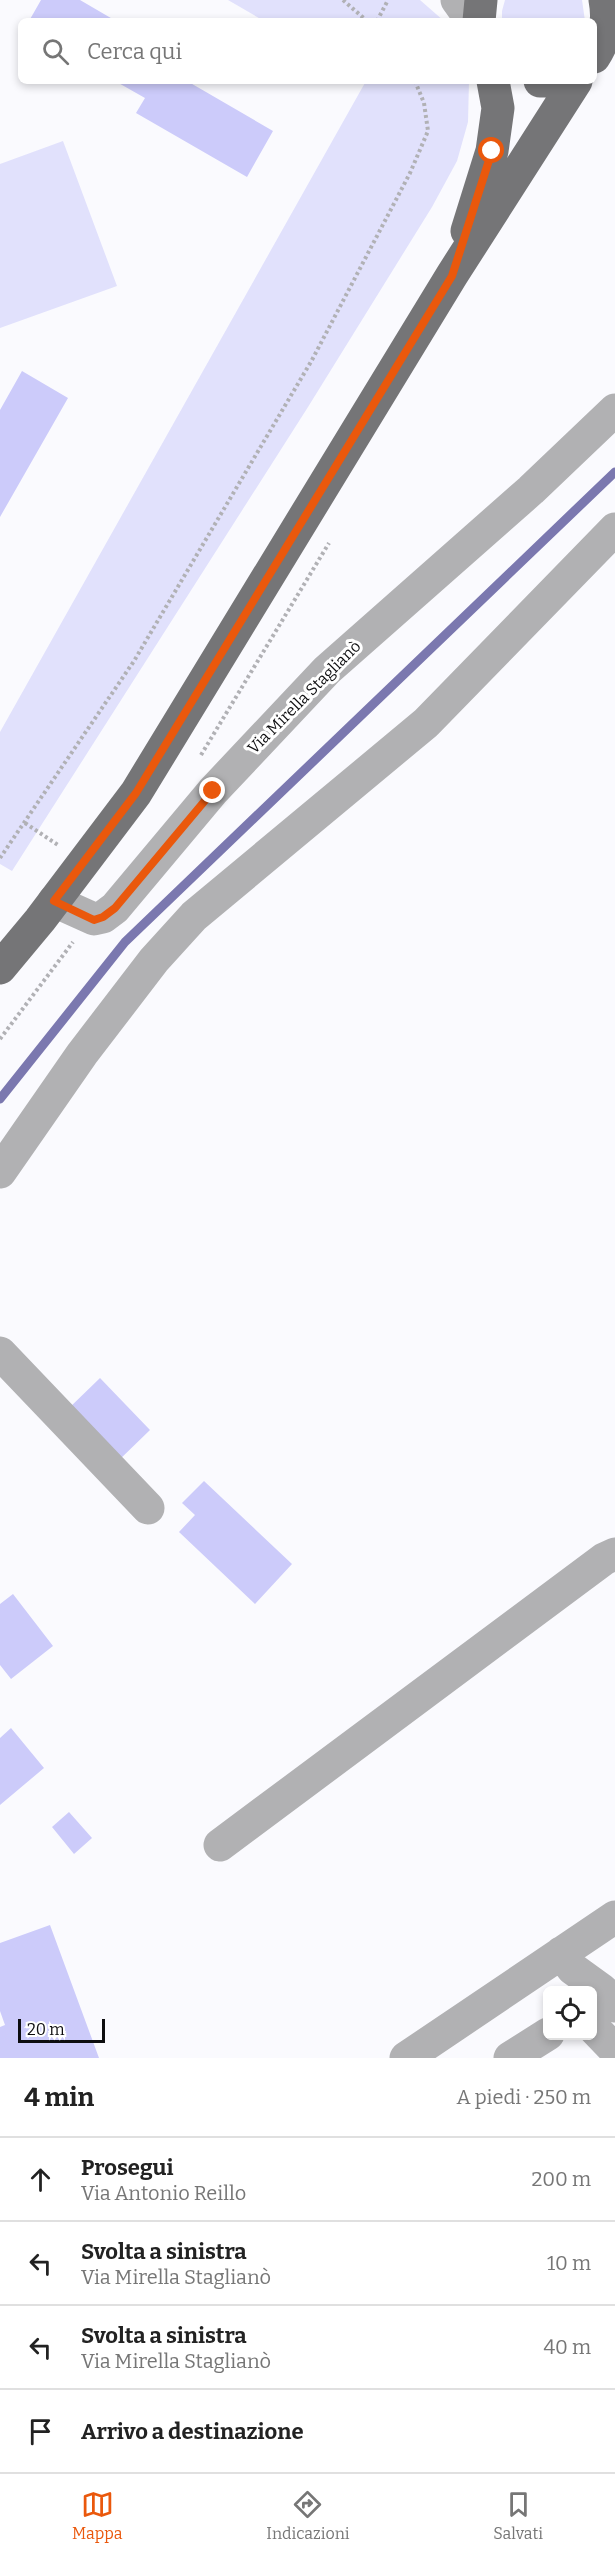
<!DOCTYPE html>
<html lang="it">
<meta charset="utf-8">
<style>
:root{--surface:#fff;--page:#f6f6f6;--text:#222;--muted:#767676;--line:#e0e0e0;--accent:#ea580c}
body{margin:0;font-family:Bitter,serif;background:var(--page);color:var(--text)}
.controls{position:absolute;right:18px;bottom:18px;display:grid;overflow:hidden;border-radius:9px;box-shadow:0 3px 9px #0003}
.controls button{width:54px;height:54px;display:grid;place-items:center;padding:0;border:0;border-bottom:2px solid var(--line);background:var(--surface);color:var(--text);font:30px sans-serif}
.scale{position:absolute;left:18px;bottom:15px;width:87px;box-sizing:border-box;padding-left:6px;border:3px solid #0d0d0f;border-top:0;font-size:16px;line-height:21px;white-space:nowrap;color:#0d0d0f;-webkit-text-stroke:4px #fff;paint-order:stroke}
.stop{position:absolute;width:18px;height:18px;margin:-14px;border:4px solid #ea580c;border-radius:50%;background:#fff}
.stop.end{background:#ea580c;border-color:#fff;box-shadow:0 2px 6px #0008}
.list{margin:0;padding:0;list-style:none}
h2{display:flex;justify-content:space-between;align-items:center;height:78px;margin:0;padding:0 24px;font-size:26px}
h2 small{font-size:20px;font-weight:400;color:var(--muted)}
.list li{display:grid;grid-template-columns:39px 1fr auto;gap:18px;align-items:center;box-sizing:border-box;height:84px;padding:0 24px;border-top:2px solid var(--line)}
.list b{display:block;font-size:22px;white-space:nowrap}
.list p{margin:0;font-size:20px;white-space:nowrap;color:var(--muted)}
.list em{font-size:20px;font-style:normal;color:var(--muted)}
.icon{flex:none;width:33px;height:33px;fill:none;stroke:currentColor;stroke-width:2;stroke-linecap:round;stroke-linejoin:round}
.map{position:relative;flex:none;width:615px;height:2058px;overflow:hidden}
.search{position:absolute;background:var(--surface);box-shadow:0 3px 9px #0003;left:18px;right:18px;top:18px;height:66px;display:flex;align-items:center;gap:15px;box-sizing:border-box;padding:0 21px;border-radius:9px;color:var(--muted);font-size:22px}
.sheet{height:414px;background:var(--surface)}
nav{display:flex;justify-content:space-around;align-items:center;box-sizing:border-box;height:84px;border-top:2px solid var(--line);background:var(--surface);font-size:16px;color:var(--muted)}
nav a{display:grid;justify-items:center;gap:3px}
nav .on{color:var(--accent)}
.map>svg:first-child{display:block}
</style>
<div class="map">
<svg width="615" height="2058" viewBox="0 0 615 2058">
<rect width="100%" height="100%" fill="#fafafe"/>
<!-- green -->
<path fill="#e1e1fc" d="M228,0H420L444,21H264Z
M505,0H582L585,21H502V11Z
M366,81H469L468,122L457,161L432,207L308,407L12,871L0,864V732Z
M63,141L117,286L0,328V164Z"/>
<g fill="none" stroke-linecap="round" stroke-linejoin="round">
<!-- stream -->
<path stroke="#7b78af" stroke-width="9" d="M0,1099L125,942L615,472"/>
</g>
<!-- building -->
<path fill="#cccbfa" d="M41,0H80L116,21H29Z
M115,81H187L273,131L247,177L136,113L145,98Z
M22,371L68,398L0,517V410Z
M100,1378L150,1430L116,1463L66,1411Z
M204,1481L292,1564L255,1604L179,1532L195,1515L182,1503Z
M13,1594L53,1646L11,1679L0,1665V1604Z
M11,1728L44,1768L0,1805V1738Z
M69,1812L92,1838L74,1854L52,1827Z
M50,1925L99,2058H0V2027L5,2025L0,2011V1943Z"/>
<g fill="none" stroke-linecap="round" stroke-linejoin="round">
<!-- path -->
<path stroke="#b1b1b5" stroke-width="4" stroke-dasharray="3 3" stroke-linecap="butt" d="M343,0L367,21
M377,21L388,0
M201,755L329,543
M25,823L58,845
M0,858L134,661L312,360L410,173L428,131L424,103L415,81
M0,1039L73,942"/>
<!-- minor -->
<path stroke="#b1b1b3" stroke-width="33" d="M457,0L472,21
M54,901L94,919L103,917L115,908L213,791L327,670L531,490L615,410
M0,1172L82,1054L154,960L194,916L426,723L615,529
M0,1353L148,1508
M220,1845L604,1559L615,1554
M561,1953L573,1969L602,1990L615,2006
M592,2026L614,2049
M406,2058L615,1917
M510,2058L548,2034"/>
<!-- major -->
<path stroke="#757577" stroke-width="33" d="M479,21L481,0
M594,57C606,39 609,21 605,0
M540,81H548
M467,231L492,151L498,108L493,81
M0,968L40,920L136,793L452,275L576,81"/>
</g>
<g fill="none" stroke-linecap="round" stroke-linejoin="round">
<!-- route -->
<path stroke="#ea580c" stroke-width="8" d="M213,791L115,908L103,917L94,920L54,901L136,793L452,276L492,151"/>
</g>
<g text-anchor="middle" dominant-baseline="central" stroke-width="6" stroke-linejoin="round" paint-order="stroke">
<!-- street labels -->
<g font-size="16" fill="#0d0d0f" stroke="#fff">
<text transform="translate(304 697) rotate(-45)">Via Mirella Staglianò</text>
</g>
</g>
</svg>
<div class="controls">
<button><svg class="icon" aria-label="locate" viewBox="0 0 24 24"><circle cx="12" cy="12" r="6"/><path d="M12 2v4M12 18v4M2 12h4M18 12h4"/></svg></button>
</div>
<div class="scale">20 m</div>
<div class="stop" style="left:492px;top:151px"></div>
<div class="stop end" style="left:213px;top:791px"></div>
<div class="search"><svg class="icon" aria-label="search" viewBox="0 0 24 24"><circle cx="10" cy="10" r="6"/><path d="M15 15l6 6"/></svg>Cerca qui</div>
</div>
<section class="sheet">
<h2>4 min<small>A piedi · 250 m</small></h2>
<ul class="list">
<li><svg class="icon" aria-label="ahead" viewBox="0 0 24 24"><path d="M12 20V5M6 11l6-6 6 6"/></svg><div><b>Prosegui</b><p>Via Antonio Reillo</p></div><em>200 m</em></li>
<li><svg class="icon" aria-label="left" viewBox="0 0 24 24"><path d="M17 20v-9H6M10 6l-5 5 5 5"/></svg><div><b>Svolta a sinistra</b><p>Via Mirella Staglianò</p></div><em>10 m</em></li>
<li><svg class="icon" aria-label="left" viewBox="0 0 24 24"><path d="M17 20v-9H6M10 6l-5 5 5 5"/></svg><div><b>Svolta a sinistra</b><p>Via Mirella Staglianò</p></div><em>40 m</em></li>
<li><svg class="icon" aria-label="arrive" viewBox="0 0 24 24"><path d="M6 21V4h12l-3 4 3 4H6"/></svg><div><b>Arrivo a destinazione</b></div></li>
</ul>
</section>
<nav>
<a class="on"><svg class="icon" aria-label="map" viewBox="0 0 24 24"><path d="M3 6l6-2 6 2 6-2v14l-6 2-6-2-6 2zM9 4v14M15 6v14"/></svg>Mappa</a>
<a><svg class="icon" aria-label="directions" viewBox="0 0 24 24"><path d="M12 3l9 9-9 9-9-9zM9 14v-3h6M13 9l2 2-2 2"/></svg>Indicazioni</a>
<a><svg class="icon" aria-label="saved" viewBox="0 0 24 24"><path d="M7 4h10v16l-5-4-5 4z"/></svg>Salvati</a>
</nav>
